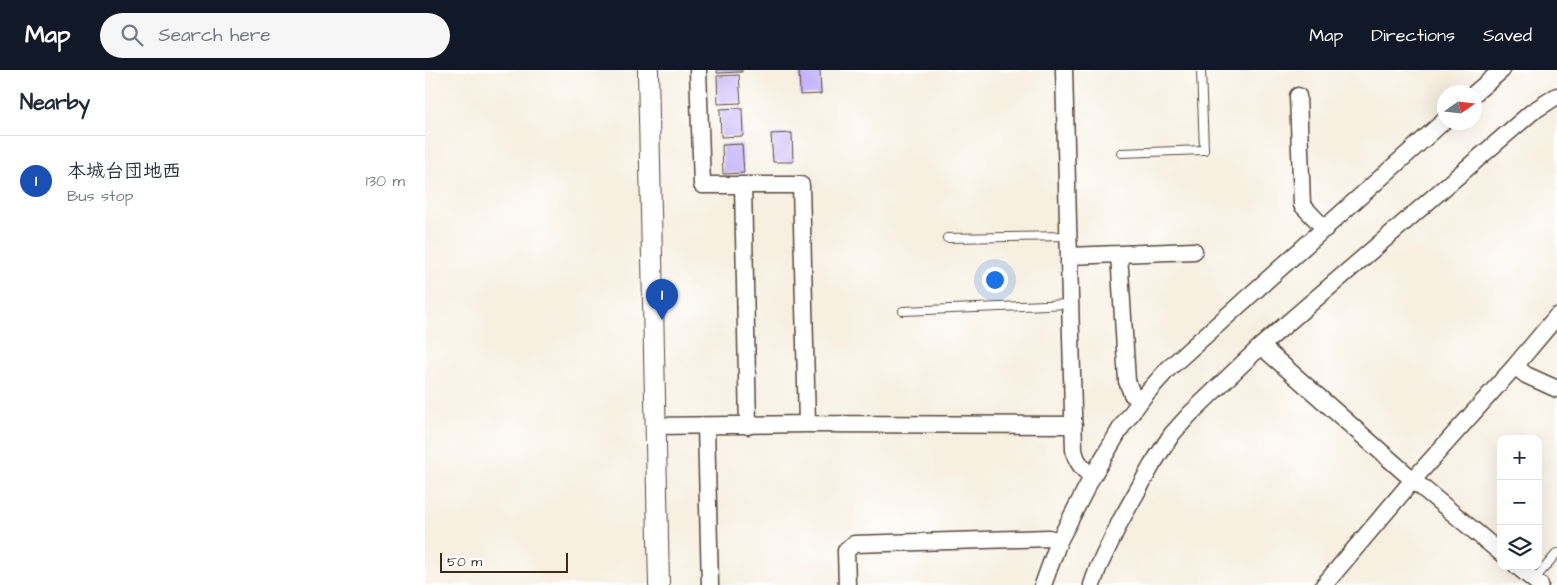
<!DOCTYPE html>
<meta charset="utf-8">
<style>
:root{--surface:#fff;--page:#f6f6f7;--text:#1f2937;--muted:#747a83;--line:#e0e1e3;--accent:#111827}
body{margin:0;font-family:"Architects Daughter","Klee One",sans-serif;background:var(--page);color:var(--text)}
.controls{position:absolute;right:15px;bottom:15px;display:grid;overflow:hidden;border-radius:10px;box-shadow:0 5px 20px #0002}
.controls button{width:45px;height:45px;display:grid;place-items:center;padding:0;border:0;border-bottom:1px solid var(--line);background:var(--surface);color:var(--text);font:25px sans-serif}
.compass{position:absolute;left:1012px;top:15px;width:45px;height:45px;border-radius:50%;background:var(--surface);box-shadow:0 5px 20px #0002;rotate:76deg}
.scale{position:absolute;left:15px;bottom:12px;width:128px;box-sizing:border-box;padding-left:5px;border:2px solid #3b2a1e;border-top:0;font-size:14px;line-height:18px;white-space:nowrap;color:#3b2a1e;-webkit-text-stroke:4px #fff;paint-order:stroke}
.you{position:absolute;left:569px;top:209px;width:18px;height:18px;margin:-12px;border:4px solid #fff;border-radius:50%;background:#1a73e8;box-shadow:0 0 0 8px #1a73e833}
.badge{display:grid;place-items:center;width:32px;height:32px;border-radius:50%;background:var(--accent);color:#fff;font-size:16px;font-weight:700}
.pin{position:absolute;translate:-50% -41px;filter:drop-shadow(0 1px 2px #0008)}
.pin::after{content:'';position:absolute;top:26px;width:18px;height:15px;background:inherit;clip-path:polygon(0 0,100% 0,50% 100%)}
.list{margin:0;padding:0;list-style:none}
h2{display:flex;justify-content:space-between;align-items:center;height:65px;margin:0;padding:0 20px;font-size:21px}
h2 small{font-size:16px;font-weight:400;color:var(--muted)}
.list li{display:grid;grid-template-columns:32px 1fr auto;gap:15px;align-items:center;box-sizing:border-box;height:90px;padding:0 20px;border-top:1px solid var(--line)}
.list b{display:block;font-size:19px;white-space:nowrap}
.list p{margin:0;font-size:16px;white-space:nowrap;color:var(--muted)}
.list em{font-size:16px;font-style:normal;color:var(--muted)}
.icon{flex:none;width:28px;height:28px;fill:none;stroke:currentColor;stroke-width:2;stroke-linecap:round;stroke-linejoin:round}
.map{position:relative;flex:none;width:1132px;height:515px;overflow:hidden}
header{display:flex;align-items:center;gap:30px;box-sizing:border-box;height:70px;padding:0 25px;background:var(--accent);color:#fff}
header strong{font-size:24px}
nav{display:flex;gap:28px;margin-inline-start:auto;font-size:18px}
.search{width:350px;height:45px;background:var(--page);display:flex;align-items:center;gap:12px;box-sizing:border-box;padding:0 18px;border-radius:28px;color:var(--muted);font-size:19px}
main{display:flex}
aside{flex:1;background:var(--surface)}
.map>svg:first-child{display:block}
</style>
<header>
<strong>Map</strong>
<div class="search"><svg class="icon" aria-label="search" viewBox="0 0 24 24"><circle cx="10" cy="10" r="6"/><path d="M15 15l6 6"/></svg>Search here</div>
<nav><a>Map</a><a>Directions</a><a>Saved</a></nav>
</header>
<main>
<aside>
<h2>Nearby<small></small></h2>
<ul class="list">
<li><span class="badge" style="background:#1a4fb4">1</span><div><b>本城台団地西</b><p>Bus stop</p></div><em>130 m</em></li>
</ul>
</aside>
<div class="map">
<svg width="1132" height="515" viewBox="0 0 1132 515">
<rect width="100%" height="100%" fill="#fff"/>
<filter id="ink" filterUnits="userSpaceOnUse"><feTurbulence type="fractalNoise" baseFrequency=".02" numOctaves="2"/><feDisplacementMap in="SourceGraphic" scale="10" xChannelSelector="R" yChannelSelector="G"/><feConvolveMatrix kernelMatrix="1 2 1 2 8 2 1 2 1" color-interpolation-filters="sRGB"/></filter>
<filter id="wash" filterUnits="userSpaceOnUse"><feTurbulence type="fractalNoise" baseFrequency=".0096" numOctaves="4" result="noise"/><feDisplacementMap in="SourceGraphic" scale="20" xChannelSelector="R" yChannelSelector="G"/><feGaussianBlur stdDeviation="1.12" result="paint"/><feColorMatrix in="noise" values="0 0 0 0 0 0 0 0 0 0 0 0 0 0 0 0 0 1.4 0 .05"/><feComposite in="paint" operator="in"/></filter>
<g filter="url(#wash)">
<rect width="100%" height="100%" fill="#f7efe0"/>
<g id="blocks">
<!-- building -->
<path fill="#c1adf9" d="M292,0H317V2L292,3Z
M374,0H395L396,24L375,25Z
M314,5L316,33L293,34L292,6Z
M317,38L318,66L296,67L295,39Z
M367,63L368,92H348L346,64Z
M317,74L319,103L298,104L297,75Z"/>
</g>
</g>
<g filter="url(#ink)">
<use href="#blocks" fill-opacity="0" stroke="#57483b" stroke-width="1"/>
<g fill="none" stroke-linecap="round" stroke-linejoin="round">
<defs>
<path id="service" d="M696,83L779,80L776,0
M522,168L643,166
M478,241L645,234
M1109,510L1132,483"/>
<path id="minor" d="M273,0L277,115H376L382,354
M639,0L649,380C651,392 658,399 667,407
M1050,23L1077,0
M873,26L877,135L900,159
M318,115L323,356
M694,184L702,311L707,324L715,331
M644,186L769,181
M836,276L988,410L1076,483
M1090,296L1101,305L1132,319
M230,356L382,354L649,355
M281,356L285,515
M1092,496L1115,515
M422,515L421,481L429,474L624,468L634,471
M618,515L634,471L667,407L697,356L719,326L743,299L1019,51
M667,515L673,498L696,450L727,395L747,364L765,344L836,276L1107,42L1132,26
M899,515L988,410L1090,296L1132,246"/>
<path id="tertiary" d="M223,0L234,515"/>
</defs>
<!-- service casing -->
<use href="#service" stroke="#57483b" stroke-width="10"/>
<!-- minor casing -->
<use href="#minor" stroke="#57483b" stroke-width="19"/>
<!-- tertiary casing -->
<use href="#tertiary" stroke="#57483b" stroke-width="22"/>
<!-- service -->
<use href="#service" stroke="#fff" stroke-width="8"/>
<!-- minor -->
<use href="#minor" stroke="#fff" stroke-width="16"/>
<!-- tertiary -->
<use href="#tertiary" stroke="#fff" stroke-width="20"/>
</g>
</g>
</svg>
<div class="controls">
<button>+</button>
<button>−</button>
<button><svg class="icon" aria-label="layers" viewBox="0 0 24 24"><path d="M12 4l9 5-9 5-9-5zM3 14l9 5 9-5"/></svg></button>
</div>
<svg class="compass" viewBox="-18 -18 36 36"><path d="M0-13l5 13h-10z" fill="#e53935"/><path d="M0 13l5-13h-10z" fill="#747a83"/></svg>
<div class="scale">50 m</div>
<div class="you"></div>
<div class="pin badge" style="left:237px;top:250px;background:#1a4fb4">1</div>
</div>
</main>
